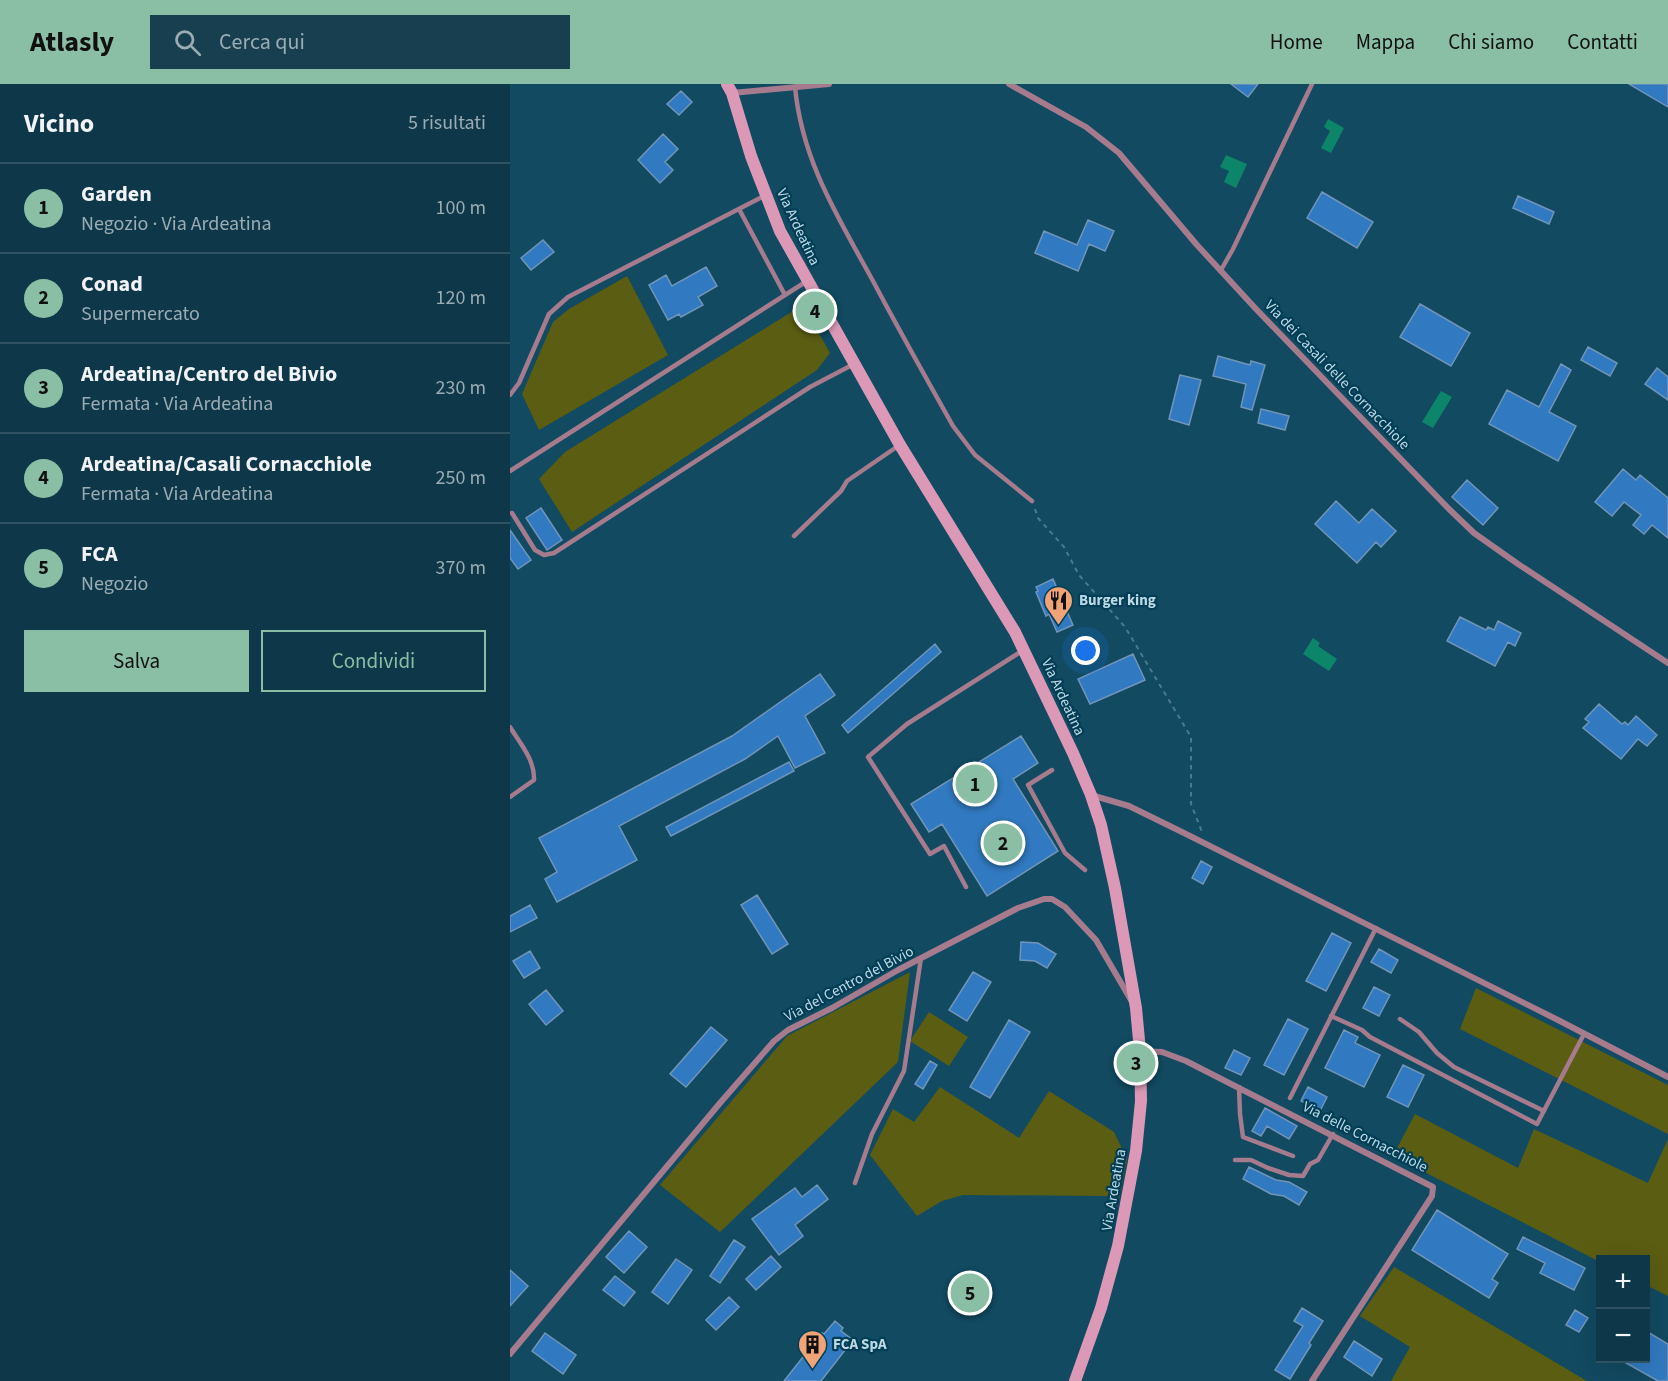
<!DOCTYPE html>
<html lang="it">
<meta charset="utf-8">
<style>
:root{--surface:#0e3849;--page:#173f50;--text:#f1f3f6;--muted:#9bacb4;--line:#2e5261;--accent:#8abfa5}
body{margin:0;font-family:"Source Sans 3",sans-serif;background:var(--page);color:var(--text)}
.controls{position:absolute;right:18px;bottom:18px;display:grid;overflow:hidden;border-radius:0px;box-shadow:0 6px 24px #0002}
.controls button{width:54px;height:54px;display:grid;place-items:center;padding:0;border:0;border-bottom:2px solid var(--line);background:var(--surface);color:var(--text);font:30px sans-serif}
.you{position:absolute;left:576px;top:567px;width:21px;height:21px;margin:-15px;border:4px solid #fff;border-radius:50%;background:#1a73e8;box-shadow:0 0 0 9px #1a73e833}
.badge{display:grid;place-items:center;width:39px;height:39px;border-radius:50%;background:var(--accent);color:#111;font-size:20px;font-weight:700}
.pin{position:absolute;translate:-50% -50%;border:3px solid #fff;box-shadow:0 2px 6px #0006}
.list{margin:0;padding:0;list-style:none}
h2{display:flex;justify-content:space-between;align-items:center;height:78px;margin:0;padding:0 24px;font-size:26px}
h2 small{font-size:20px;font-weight:400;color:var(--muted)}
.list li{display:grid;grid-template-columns:39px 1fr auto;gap:18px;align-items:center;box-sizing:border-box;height:90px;padding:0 24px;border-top:2px solid var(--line)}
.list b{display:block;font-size:22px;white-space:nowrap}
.list p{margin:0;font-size:20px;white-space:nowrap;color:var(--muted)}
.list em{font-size:20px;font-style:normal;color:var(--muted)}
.actions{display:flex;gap:12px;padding:18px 24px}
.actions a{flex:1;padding:14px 0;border:2px solid var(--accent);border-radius:0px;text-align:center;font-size:21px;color:var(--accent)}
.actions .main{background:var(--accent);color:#111}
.icon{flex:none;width:33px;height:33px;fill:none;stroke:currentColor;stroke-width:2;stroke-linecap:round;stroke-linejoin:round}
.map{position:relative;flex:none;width:1158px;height:1297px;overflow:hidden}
header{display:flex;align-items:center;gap:36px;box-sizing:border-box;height:84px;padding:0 30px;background:var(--accent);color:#111}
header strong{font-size:28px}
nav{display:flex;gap:33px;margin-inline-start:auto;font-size:21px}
.search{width:420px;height:54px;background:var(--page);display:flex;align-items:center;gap:15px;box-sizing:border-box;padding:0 21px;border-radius:0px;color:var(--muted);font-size:22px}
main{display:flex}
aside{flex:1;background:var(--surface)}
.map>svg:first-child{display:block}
</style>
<header>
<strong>Atlasly</strong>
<div class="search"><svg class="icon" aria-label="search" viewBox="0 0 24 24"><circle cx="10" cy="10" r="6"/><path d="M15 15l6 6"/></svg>Cerca qui</div>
<nav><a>Home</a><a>Mappa</a><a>Chi siamo</a><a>Contatti</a></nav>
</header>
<main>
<aside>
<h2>Vicino<small>5 risultati</small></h2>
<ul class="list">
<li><span class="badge">1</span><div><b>Garden</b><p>Negozio · Via Ardeatina</p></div><em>100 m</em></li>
<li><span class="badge">2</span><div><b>Conad</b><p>Supermercato</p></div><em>120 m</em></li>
<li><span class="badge">3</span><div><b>Ardeatina/Centro del Bivio</b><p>Fermata · Via Ardeatina</p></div><em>230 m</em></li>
<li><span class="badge">4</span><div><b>Ardeatina/Casali Cornacchiole</b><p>Fermata · Via Ardeatina</p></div><em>250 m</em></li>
<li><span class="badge">5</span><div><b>FCA</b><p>Negozio</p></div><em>370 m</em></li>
</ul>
<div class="actions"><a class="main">Salva</a><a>Condividi</a></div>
</aside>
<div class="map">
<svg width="1158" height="1297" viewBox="0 0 1158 1297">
<rect width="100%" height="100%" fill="#124a61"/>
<!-- green -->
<path fill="#5b5d13" d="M117,192L158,271L29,346L12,310L43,238L59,225Z
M293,221L320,269L307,286L62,448L29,395L55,368Z
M400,888L388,978L210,1148L150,1101L277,952Z
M966,904L1158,1001V1050L950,945Z
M419,928L458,953L439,982L400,957Z
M430,1003L509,1054L539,1007L604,1048L617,1075L609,1114L595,1112L453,1111L432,1117L407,1132L360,1071L383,1025L404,1038Z
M905,1030L1008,1084L1024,1045L1138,1099L1158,1055V1212L1136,1201V1176H1090V1178L883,1072Z
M884,1183L1077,1297H881L900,1263L850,1232Z"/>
<!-- water -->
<path fill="#0d856a" d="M818,35L834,44L821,69L811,64L820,47L814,43Z
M716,71L737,80L726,104L714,98L719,87L710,83Z
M931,307L942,313L923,344L912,338Z
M803,554L810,559L808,562L827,575L819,587L793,570Z"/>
<!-- building -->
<path fill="#3179c0" stroke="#7194b9" stroke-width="1.5" d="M721,0H748L738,13Z
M1119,0H1158V23Z
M171,7L182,18L169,31L157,20Z
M153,50L168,65L155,78L163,86L150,99L128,76Z
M812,108L863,138L847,164L797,134Z
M1008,112L1044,128L1039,140L1003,124Z
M578,136L604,147L595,167L579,160L568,187L525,169L534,147L567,161Z
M33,156L44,168L21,186L11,174Z
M196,183L207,202L188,213L193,221L171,233L169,230L158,236L139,201L156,191L162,202Z
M910,220L960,249L941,282L890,253Z
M1078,263L1107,279L1100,292L1071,276Z
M708,272L740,281L741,277L755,281L742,326L731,323L736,300L703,292Z
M1051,280L1061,286L1039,328L1066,342L1048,377L979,340L997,306L1029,323Z
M1147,284L1158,293V316L1135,300Z
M670,291L691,296L679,341L659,335Z
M751,325L779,332L775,346L748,339Z
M1113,385L1126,396L1130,391L1158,414V454L1142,441L1134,450L1123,441L1131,431L1114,418L1102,432L1085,418Z
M957,396L988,424L973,441L942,413Z
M826,417L849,439L862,425L886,447L871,463L866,458L847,479L805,440Z
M31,424L52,456L37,466L16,434Z
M0,446L21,476L8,485L0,474Z
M543,495L563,541L547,548L539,530L536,532L526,508L528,507L526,503Z
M950,533L976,546L978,543L984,546L988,537L1011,549L1005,562L998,558L985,582L937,557Z
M425,560L431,568L338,649L332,641Z
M623,570L635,596L580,620L568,595Z
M310,590L325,611L295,632L315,669L285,684L268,652L235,675L109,742L127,776L47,818L35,795L47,788L29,754L222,652Z
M1089,620L1112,640L1115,638L1118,641L1126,632L1147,651L1137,662L1128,655L1111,675L1073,644L1079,638L1075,635Z
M511,652L528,679L503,695L548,767L477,812L432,740L419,748L401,720Z
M279,678L284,687L161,752L156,743Z
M691,777L702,783L693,800L682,794Z
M247,811L278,860L262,870L231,821Z
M20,821L27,834L0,848V832Z
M822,849L841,859L816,907L796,897Z
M511,858L528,859L546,870L537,884L525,877L510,876Z
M869,865L888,876L881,889L861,878Z
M20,867L30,884L14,894L3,877Z
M463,888L481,898L457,937L439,926Z
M864,903L880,911L869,932L853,924Z
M36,906L53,927L36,941L19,920Z
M778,935L798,945L774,991L754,981Z
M499,936L520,948L480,1014L460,1003Z
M201,943L217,956L176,1003L160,990Z
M834,946L848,953L845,959L870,971L854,1003L815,984Z
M724,966L740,974L731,991L715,984Z
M420,977L427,981L413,1005L405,1000Z
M893,981L914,991L898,1023L877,1013Z
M798,1003L817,1013L810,1027L791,1017Z
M755,1024L787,1042L779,1055L757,1042L751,1052L742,1047Z
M739,1083L766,1096L779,1098L797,1108L789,1121L774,1112L761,1110L733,1095Z
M307,1101L318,1115L285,1141L293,1152L269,1171L242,1135L285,1104L292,1113Z
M927,1126L998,1170L982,1195L988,1199L979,1214L902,1166Z
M119,1147L137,1163L114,1189L96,1173Z
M1013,1153L1075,1184L1064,1206L1030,1189L1035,1179L1007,1165Z
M224,1156L235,1163L210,1199L200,1192Z
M261,1172L271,1183L246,1206L236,1195Z
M166,1175L182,1186L158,1220L142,1208Z
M0,1186L18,1202L0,1222Z
M105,1192L125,1208L114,1222L93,1206Z
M219,1213L229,1223L206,1246L196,1236Z
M792,1224L813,1237L799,1259L801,1261L780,1295L765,1286L793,1242L784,1237Z
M1065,1226L1078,1234L1069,1248L1056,1241Z
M325,1237L333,1244L331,1247L343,1256L311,1297H274L312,1249L314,1250Z
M1136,1247L1158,1260V1297H1148L1109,1275H1136Z
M35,1249L66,1271L53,1290L22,1267Z
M844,1257L872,1275L862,1292L834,1273Z"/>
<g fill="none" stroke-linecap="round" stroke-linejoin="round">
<!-- path -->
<path stroke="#4b7a8d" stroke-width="2" stroke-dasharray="4.5 4.5" stroke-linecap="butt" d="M525,425L528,434L554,463L569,491L615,543L681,653V720L692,748"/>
<!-- lane -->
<path stroke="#a67b8e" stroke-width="4.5" d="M285,3C292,77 328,133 363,197C389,246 416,294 443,342L465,371L522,417
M229,125L275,211
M711,186L723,165L802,0
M0,311L9,299L39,230L58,213L254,112
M0,387L297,197
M2,429L25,466L34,471L44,469L300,303L344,280
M284,452L331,407L337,397L388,362
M0,643C10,659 25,676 24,696L0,713
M542,686L518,701L555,769L575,786
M456,803L434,762L420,770L358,673L397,640L512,567
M821,932L852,946L860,953L1027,1040L1074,950
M890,935L909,948L927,969L944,983L1034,1027
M729,1003L730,1030L733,1053L783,1072
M780,1014L866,844
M725,1076H741L758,1084L779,1091L793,1092L800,1080L808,1076L823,1050
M345,1099L362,1050L394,987L411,874"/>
<!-- street -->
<path stroke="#a67b8e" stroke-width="6" d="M499,0L576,43L609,69L687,161L746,225L939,425L964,449L1008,480L1158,579
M222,9L319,0
M581,711L619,722L674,749L1048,936L1158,993
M630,967L652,968L676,977L923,1103L922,1112L802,1297
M0,1270L210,1019L264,957L278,946L322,924L388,886L508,824L534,815H542L555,823L586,856L621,916"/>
<!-- secondary -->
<path stroke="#dc99b7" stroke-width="12" d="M217,0L222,9L241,72L270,147L390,361L505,548L563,669L581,711L591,741L605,804L626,924L630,967L631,1017L626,1067L608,1162L591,1224L565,1297"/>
</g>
<!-- icons -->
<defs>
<symbol id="restaurant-pin" viewBox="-11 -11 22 30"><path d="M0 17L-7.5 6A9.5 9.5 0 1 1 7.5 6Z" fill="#efa377" stroke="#023f56"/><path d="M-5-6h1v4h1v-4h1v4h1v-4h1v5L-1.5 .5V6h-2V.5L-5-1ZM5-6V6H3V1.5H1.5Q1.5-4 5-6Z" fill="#111"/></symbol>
<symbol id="building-pin" viewBox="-11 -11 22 30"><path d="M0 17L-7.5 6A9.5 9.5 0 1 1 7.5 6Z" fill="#efa377" stroke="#023f56"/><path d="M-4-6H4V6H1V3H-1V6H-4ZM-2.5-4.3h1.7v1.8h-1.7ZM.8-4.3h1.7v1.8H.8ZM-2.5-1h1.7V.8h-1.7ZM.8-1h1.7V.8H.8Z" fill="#111"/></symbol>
</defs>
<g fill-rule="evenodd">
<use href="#restaurant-pin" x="532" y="500" width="33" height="45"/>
<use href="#building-pin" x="286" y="1244" width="33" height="45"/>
</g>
<g text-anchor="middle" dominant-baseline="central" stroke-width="4.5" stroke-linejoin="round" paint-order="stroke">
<!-- street labels -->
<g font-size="15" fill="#bed9e6" stroke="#023f56">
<text transform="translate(288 143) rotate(65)">Via Ardeatina</text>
<text transform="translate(827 291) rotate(46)">Via dei Casali delle Cornacchiole</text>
<text transform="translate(553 613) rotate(65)">Via Ardeatina</text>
<text transform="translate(339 900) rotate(-28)">Via del Centro del Bivio</text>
<text transform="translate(855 1053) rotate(27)">Via delle Cornacchiole</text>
<text transform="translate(604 1106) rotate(-80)">Via Ardeatina</text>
</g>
<!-- poi labels -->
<g font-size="15" font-weight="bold" fill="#bed9e6" stroke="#023f56" text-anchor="start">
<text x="569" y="516">Burger king</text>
<text x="323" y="1260">FCA SpA</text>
</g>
</g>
</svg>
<div class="controls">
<button>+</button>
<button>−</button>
</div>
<div class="you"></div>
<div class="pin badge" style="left:465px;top:700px">1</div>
<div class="pin badge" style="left:493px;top:759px">2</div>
<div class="pin badge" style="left:626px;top:979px">3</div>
<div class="pin badge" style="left:305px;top:227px">4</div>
<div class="pin badge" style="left:460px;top:1209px">5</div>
</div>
</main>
